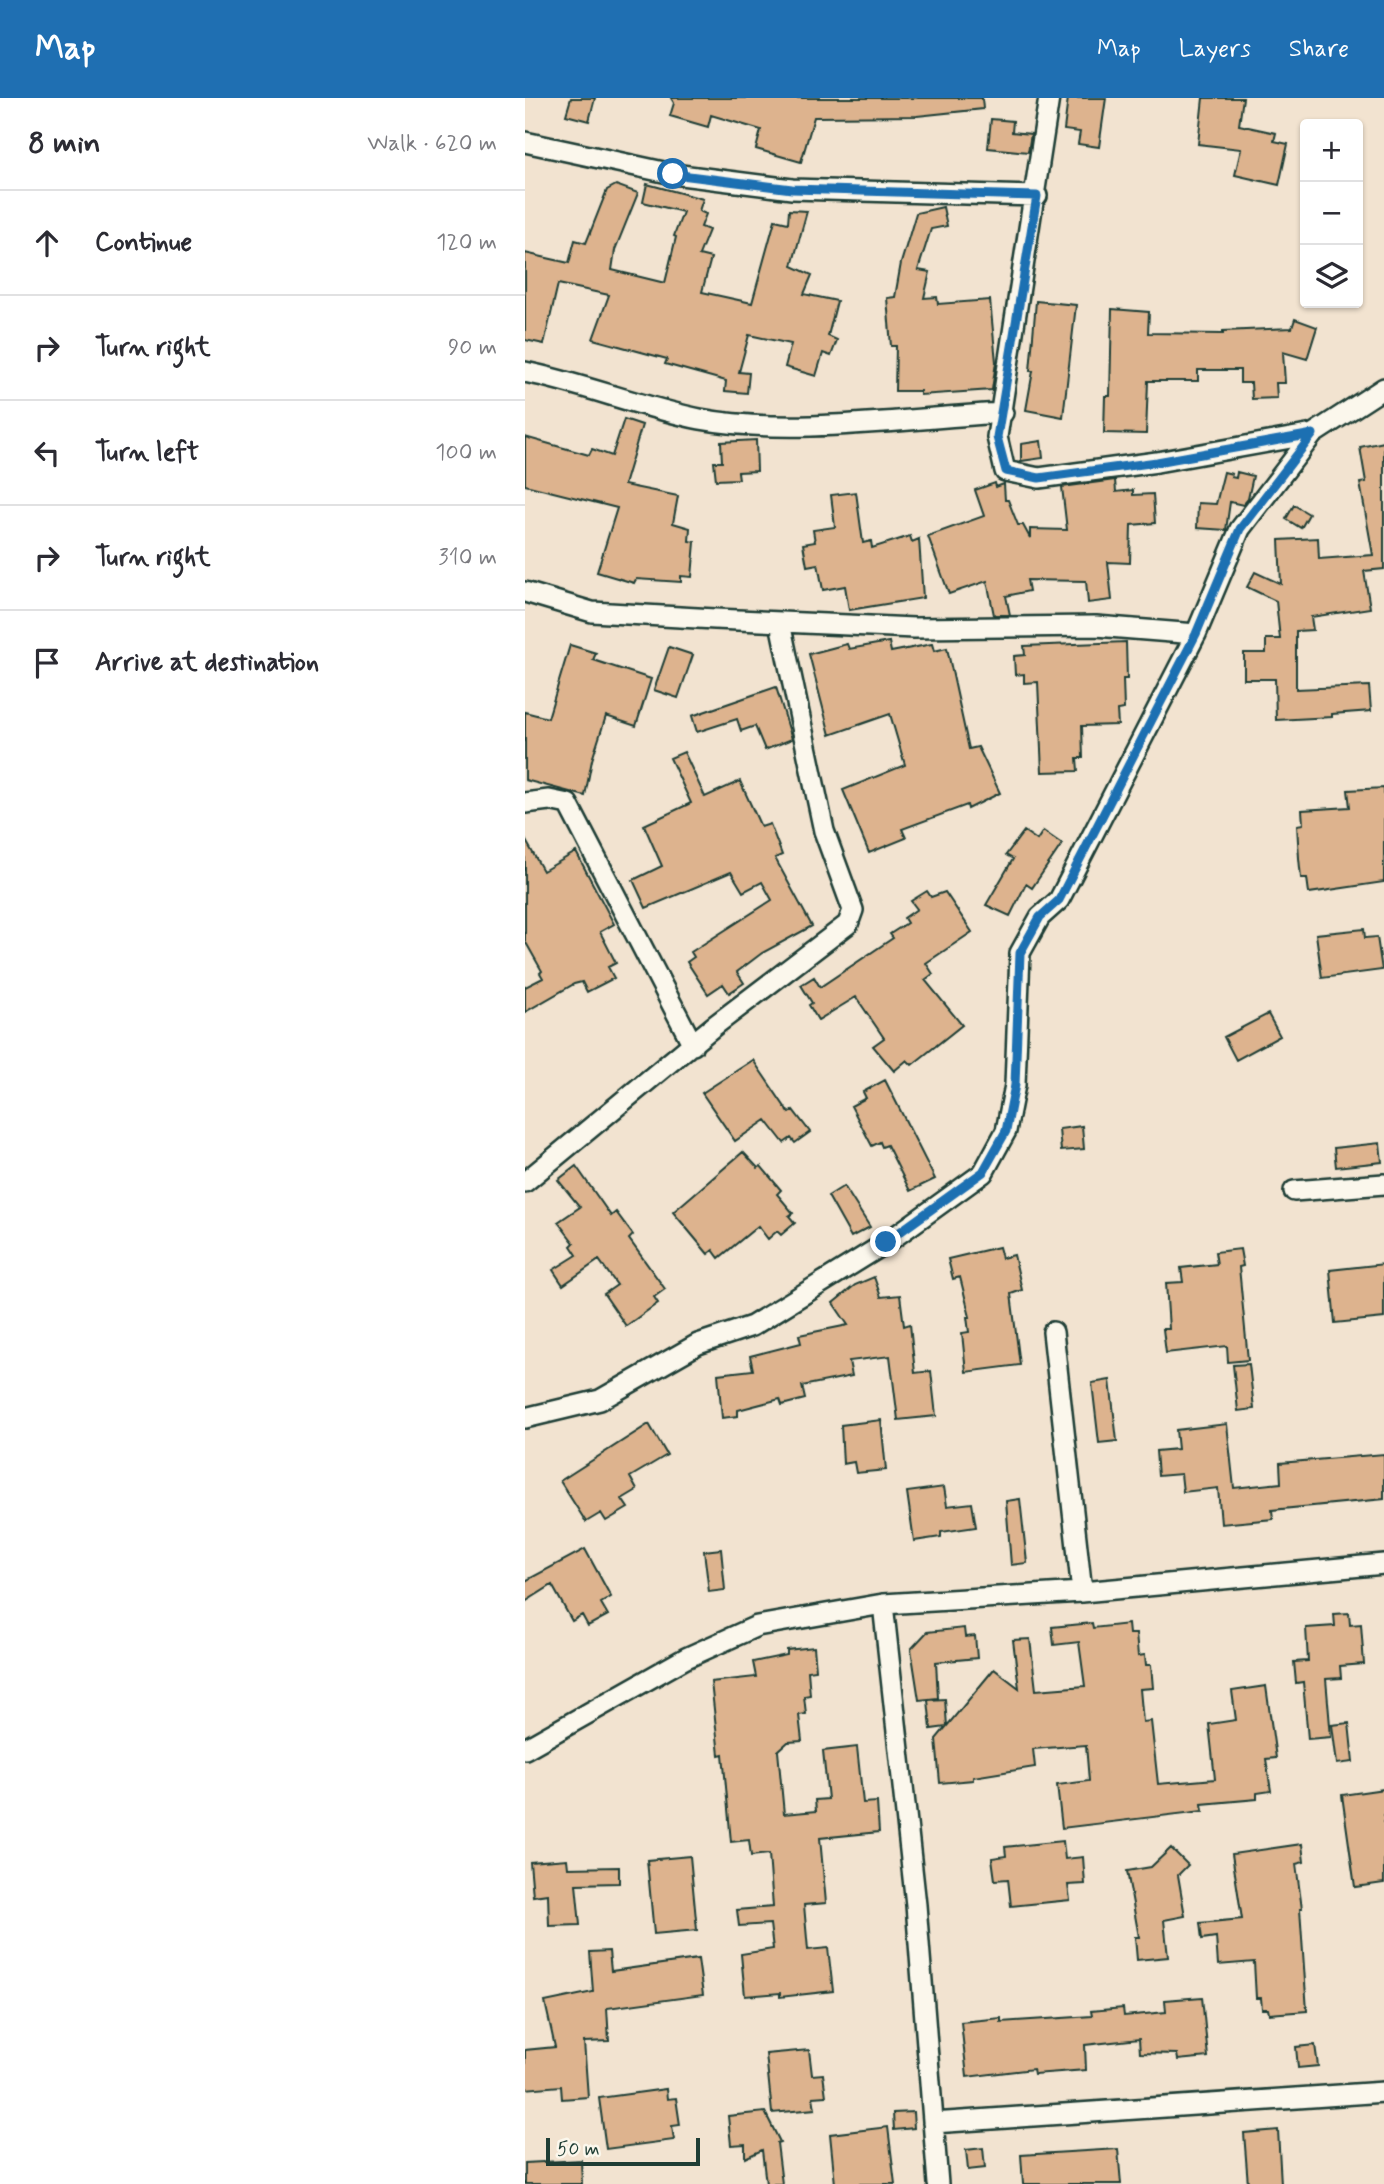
<!DOCTYPE html>
<meta charset="utf-8">
<style>
:root{--surface:#fff;--page:#f2f2f3;--text:#2b2b33;--muted:#7c7c81;--line:#e1e1e2;--accent:#1f6fb2}
body{margin:0;font-family:Mynerve,sans-serif;background:var(--page);color:var(--text)}
.controls{position:absolute;right:21px;top:21px;display:grid;overflow:hidden;border-radius:7px;box-shadow:0 2px 5px #0004}
.controls button{width:63px;height:63px;display:grid;place-items:center;padding:0;border:0;border-bottom:2px solid var(--line);background:var(--surface);color:var(--text);font:35px sans-serif}
.scale{position:absolute;left:21px;bottom:18px;width:154px;box-sizing:border-box;padding-left:7px;border:4px solid #1f3d34;border-top:0;font-size:19px;line-height:24px;white-space:nowrap;color:#1f3d34;-webkit-text-stroke:5px #fbf7ec;paint-order:stroke}
.stop{position:absolute;width:21px;height:21px;margin:-16px;border:5px solid #1f6fb2;border-radius:50%;background:#fff}
.stop.end{background:#1f6fb2;border-color:#fff;box-shadow:0 2px 7px #0008}
.list{margin:0;padding:0;list-style:none}
h2{display:flex;justify-content:space-between;align-items:center;height:91px;margin:0;padding:0 28px;font-size:30px}
h2 small{font-size:23px;font-weight:400;color:var(--muted)}
.list li{display:grid;grid-template-columns:46px 1fr auto;gap:21px;align-items:center;box-sizing:border-box;height:105px;padding:0 28px;border-top:2px solid var(--line)}
.list b{display:block;font-size:26px;white-space:nowrap}
.list em{font-size:23px;font-style:normal;color:var(--muted)}
.icon{flex:none;width:38px;height:38px;fill:none;stroke:currentColor;stroke-width:2;stroke-linecap:round;stroke-linejoin:round}
.map{position:relative;flex:none;width:859px;height:2086px;overflow:hidden}
header{display:flex;align-items:center;gap:42px;box-sizing:border-box;height:98px;padding:0 35px;background:var(--accent);color:#fff}
header strong{font-size:33px}
nav{display:flex;gap:38px;margin-inline-start:auto;font-size:24px}
main{display:flex}
aside{flex:1;background:var(--surface)}
.map>svg:first-child{display:block}
</style>
<header>
<strong>Map</strong>
<nav><a>Map</a><a>Layers</a><a>Share</a></nav>
</header>
<main>
<aside>
<h2>8 min<small>Walk · 620 m</small></h2>
<ul class="list">
<li><svg class="icon" aria-label="ahead" viewBox="0 0 24 24"><path d="M12 20V5M6 11l6-6 6 6"/></svg><div><b>Continue</b></div><em>120 m</em></li>
<li><svg class="icon" aria-label="right" viewBox="0 0 24 24"><path d="M7 20v-9h11M14 6l5 5-5 5"/></svg><div><b>Turn right</b></div><em>90 m</em></li>
<li><svg class="icon" aria-label="left" viewBox="0 0 24 24"><path d="M17 20v-9H6M10 6l-5 5 5 5"/></svg><div><b>Turn left</b></div><em>100 m</em></li>
<li><svg class="icon" aria-label="right" viewBox="0 0 24 24"><path d="M7 20v-9h11M14 6l5 5-5 5"/></svg><div><b>Turn right</b></div><em>310 m</em></li>
<li><svg class="icon" aria-label="arrive" viewBox="0 0 24 24"><path d="M6 21V4h12l-3 4 3 4H6"/></svg><div><b>Arrive at destination</b></div></li>
</ul>
</aside>
<div class="map">
<svg width="859" height="2086" viewBox="0 0 859 2086">
<rect width="100%" height="100%" fill="#f2e3d0"/>
<filter id="ink" filterUnits="userSpaceOnUse"><feTurbulence type="fractalNoise" baseFrequency=".0143" numOctaves="2"/><feDisplacementMap in="SourceGraphic" scale="14" xChannelSelector="R" yChannelSelector="G"/><feConvolveMatrix kernelMatrix="1 2 1 2 8 2 1 2 1" color-interpolation-filters="sRGB"/></filter>
<g filter="url(#ink)">
<!-- building -->
<path fill="#ddb38e" stroke="#1f3d34" stroke-width="2" d="M46,0H70L64,23L41,17Z
M146,0H457L458,11L392,18L289,19L276,64L231,51L236,32L186,17L183,29L145,18L149,5Z
M543,0H581L574,49L553,46L555,34L539,32Z
M678,0H718L714,27L751,35L749,43L763,46L754,87L710,77L716,51L673,46Z
M466,21L488,23L487,34L506,36L503,54L463,50Z
M122,86L178,101L174,113L181,116L176,129L184,132L174,157L186,160L177,194L227,205L250,122L263,125L264,112L282,113L267,168L287,177L279,196L312,203L303,238L312,242L306,258L298,255L291,278L260,269L266,246L224,237L214,274L224,275L222,295L200,293L201,283L140,266L142,261L68,241L84,197L33,186L19,246L0,242V155L44,165L50,142L61,145L82,92L91,87L113,95L90,152L87,172L140,185L151,139L149,138L158,114L118,104Z
M418,109L422,128L406,131L393,172L405,174L399,200L412,199L413,206L465,202L471,264L467,292L395,297V293H370L371,248H366L362,200L370,199L376,165L391,115Z
M511,203L551,207L538,319L501,312L508,273H505Z
M587,211L624,214L623,235L698,236V233L767,230L770,221L792,229L782,261L758,254L760,285H751L752,300L727,301L726,285H715V272H673V283H623L621,336L579,335L580,298H585Z
M99,321L117,327L99,387L153,398L148,425L165,430L164,443L170,444L167,479L156,478V484L111,481L109,485L72,474L92,410L0,387V339L64,357L67,351L87,358Z
M231,342L232,373L213,374L214,381L191,382L189,364H197L196,344Z
M516,343L518,360L496,363V346Z
M859,344V471L839,473L845,510L786,519L788,532L771,533V591L844,588L846,613L807,616V619L751,622L750,581H719V555H741V541H755L751,503L722,489L730,474L756,486L754,442L793,440L794,461L848,457L835,385L841,384L835,349Z
M699,374L707,376L706,379L711,380L712,374L728,378L723,401L718,407L705,404L701,432L672,430L673,405L691,406Z
M590,382L591,394L608,392V397L628,396L630,425L606,427L605,465L583,464L587,502L563,505L561,483L502,482L504,493L481,498L485,517H469L462,483L424,496L403,438L459,418L450,392L470,385L471,389L479,386L480,402H483L493,427H498L505,440V431L542,432L537,389Z
M331,394L338,445L346,443L347,450L385,438L387,444L394,441L398,500L324,512L320,488L298,492L293,466L282,468L278,446L290,444L288,432L310,429L306,397Z
M769,407L784,416L776,430L761,421Z
M364,544L366,554L407,546L409,553L422,550L444,651L453,649L475,695L443,711L442,707L377,731L381,740L344,755L318,692L380,667L365,616L305,637L284,556L322,546L324,551Z
M601,544L602,581H598L599,611L592,612L593,627L557,628L558,660H552L553,673L517,674L513,584L499,585V576L490,577L489,558L500,557L499,548Z
M45,547L71,555L68,562L126,581L111,628L81,618L67,662L60,698L0,682V614L23,620Z
M144,549L168,557L153,600L129,592Z
M251,589L267,641L240,652L230,628L216,633L212,621L172,634L167,618Z
M159,654L180,699L215,683L236,729L245,726L257,757L250,760L287,828L237,855L212,874L219,885L204,895L198,886L183,896L162,864L169,859L166,854L247,802L237,784L218,794L206,774L121,810L108,782L137,768L119,727L166,705L145,660Z
M859,690V784L784,795L782,780H776L774,760L772,727L778,726L777,712L825,709L823,692Z
M499,733L512,742L518,733L537,746L507,790L501,786L485,818L461,807L488,761L481,757Z
M0,741L18,773L51,754L89,826L75,834L91,865L83,869L89,880L62,894L57,884L49,886L0,914V889L18,880L15,875L17,873L0,843Z
M402,793L406,799L420,794L447,834L401,865L408,876L400,882L437,927L387,967L382,962L369,973L348,948L359,940L331,899L293,922L284,907L287,905L276,887L289,879L295,889L368,840L365,836L382,825L379,820L392,811L386,803Z
M839,831L840,840L852,839L857,872L797,880L791,836Z
M743,916L755,938L711,962L699,939Z
M228,962L264,1015L268,1012L285,1034L270,1045L266,1040L259,1045L241,1022L210,1043L177,995Z
M360,982L410,1081L385,1093L362,1047L357,1049L355,1044L347,1048L326,1008L341,1000L338,994Z
M557,1028L559,1051L536,1053L534,1031Z
M855,1045L857,1064L811,1069L809,1050Z
M218,1054L233,1070L236,1068L256,1092L252,1096L268,1115L264,1118L270,1125L256,1137L252,1133L243,1141L233,1128L194,1160L188,1152L183,1156L148,1114Z
M51,1068L86,1118L91,1114L108,1137L104,1141L140,1191L129,1199L133,1205L101,1228L79,1196L92,1187L74,1162L38,1187L28,1172L52,1157L46,1148L49,1145L33,1124L55,1109L33,1082Z
M319,1088L345,1129L326,1139L303,1098Z
M474,1149L477,1160L489,1157L497,1192L486,1196L495,1267L441,1274L437,1235L444,1234L442,1219H445L435,1179L428,1181L423,1161Z
M715,1151L718,1168L714,1169L723,1262L703,1264L702,1248L641,1255L638,1231H644L641,1185L658,1184L656,1170L692,1166L690,1154Z
M859,1166V1220L810,1225L805,1172Z
M349,1179L356,1199L375,1197L379,1228L385,1226L390,1275L406,1273L411,1318L373,1322L365,1258L324,1263L327,1278L277,1288L280,1301L257,1307L255,1301L213,1312V1318L197,1320L193,1276L228,1272L225,1258L276,1245L274,1237L323,1227L308,1205L330,1187Z
M724,1266L729,1311L713,1313L708,1267Z
M585,1282L592,1343L574,1345L567,1285Z
M356,1322L361,1372L331,1375L329,1364L318,1366L316,1327Z
M124,1326L142,1357L105,1379L112,1392L97,1401L103,1410L81,1423L76,1415L61,1424L35,1383Z
M702,1326L709,1390L756,1385L755,1365L859,1356V1401L747,1412L748,1421L696,1426L693,1390L658,1394L656,1376L633,1378L631,1353L653,1351L651,1332Z
M419,1389L422,1408L447,1405L451,1429L416,1434V1439L389,1443L382,1394Z
M495,1401L502,1465L486,1467L481,1403Z
M60,1451L86,1499L76,1505L83,1517L63,1528L57,1517L47,1523L27,1487L0,1504V1483Z
M196,1451L200,1492L184,1494L179,1453Z
M824,1515L825,1527L836,1526L839,1566L815,1568L816,1580L801,1581L806,1639L783,1641L778,1584L771,1585L769,1564L783,1563L781,1530L810,1528L809,1516Z
M567,1525L568,1530L603,1526L604,1536H611L613,1558L620,1557L621,1567H626L628,1590L615,1591L618,1624L626,1623L633,1686L690,1681L684,1626L711,1622L707,1593L741,1588L751,1660L741,1661L746,1693L732,1695V1701L677,1706L678,1713L537,1730L532,1687L564,1683L561,1647L508,1651L510,1669L448,1679V1682L415,1685L411,1641L421,1629L406,1631L403,1602L420,1601L422,1628L469,1571L494,1590L488,1542L505,1541L511,1592L560,1588L554,1544L529,1547L527,1529Z
M439,1530L440,1539L450,1538L452,1560L411,1564L413,1600L394,1602L386,1551L402,1534Z
M289,1549L291,1572L283,1573L285,1597L279,1598L281,1616L274,1617L277,1643L263,1644L253,1653L259,1716L291,1713L290,1702L303,1701L298,1653L332,1649L338,1705L352,1704L354,1734L295,1740L301,1805L279,1807L283,1852L303,1850L308,1893L255,1899V1895L220,1898L216,1856L248,1851L245,1826L214,1828L212,1812L248,1809L244,1756L226,1758L224,1742L206,1744L198,1656L194,1657L186,1584L231,1579L228,1564L262,1557V1552Z
M824,1625L828,1664L812,1666L807,1627Z
M859,1691V1785L830,1789L817,1697Z
M538,1743L540,1761L558,1759L560,1786L543,1787L545,1802L486,1808L483,1781L470,1782L467,1760L481,1758L480,1749Z
M777,1746L779,1764L771,1766L777,1811H775L782,1913L744,1916L743,1911H737L736,1900H731L729,1864L693,1867L691,1839L677,1841L675,1825L717,1821L707,1756Z
M646,1750L663,1767L653,1777L660,1818L639,1822L643,1859L612,1862L610,1839H614L602,1773L626,1769Z
M165,1758L172,1832L129,1836L122,1762Z
M42,1761L43,1770L94,1769V1785L51,1786L55,1827L24,1828L23,1796L8,1798L5,1764Z
M84,1853L86,1873L173,1861L178,1897L82,1910L84,1943L59,1944L63,1999L37,2001L36,1988L0,1991V1952L30,1949L20,1904L68,1894L65,1854Z
M677,1899L683,1959L653,1962L652,1956L615,1955L614,1941L560,1947L561,1972L509,1976L508,1971L442,1979L436,1924L476,1920V1924L567,1918L566,1913L598,1910L599,1918L641,1914L640,1902Z
M790,1947L793,1968L773,1970L771,1949Z
M284,1952L287,1977L298,1976L301,1998L288,1999L290,2011L247,2015L241,1956Z
M141,1991L142,2001L151,2000L155,2027L147,2028L149,2042L81,2051L74,2000Z
M240,2014L255,2044L252,2045L257,2086H241L237,2052L220,2060V2046L206,2047L203,2018Z
M388,2014L389,2030L369,2032L368,2015Z
M363,2029L370,2086H310L305,2036Z
M753,2032L756,2086H723L719,2035Z
M458,2050L460,2070L443,2072L441,2052Z
M593,2051L596,2086H498L496,2057Z
M56,2062L57,2086H0V2065Z"/>
<g fill="none" stroke-linecap="round" stroke-linejoin="round">
<defs>
<path id="minor" d="M524,0L472,339L480,373L514,380L632,364L788,336
M0,44L148,76L267,91L512,98
M0,274C59,286 115,309 175,321C267,338 384,320 478,315
M0,494L67,514L190,521L389,530L571,528L671,536
M0,705L24,702L43,706L168,947
M0,1084L189,928L323,826L328,812L299,733L255,525
M769,1093L859,1086
M528,1234L557,1494
M0,1320L75,1302L173,1246L227,1228L361,1145L458,1075L481,1033L490,987L495,855L515,819L534,802L671,536L715,431L788,336L859,290
M358,1506L391,1807L413,2086
M0,1651L161,1560L232,1528L358,1506L557,1494L859,1466
M408,2025L859,1994"/>
</defs>
<!-- minor casing -->
<use href="#minor" stroke="#1f3d34" stroke-width="24"/>
<!-- minor -->
<use href="#minor" stroke="#fbf7ec" stroke-width="19"/>
</g>
</g>
<g fill="none" stroke-linecap="round" stroke-linejoin="round" filter="url(#ink)">
<!-- route -->
<path stroke="#1f6fb2" stroke-width="9" d="M148,76L267,91L512,98L472,339L481,373L514,380L632,364L788,336L715,431L671,536L534,802L515,819L495,855L490,987L481,1033L458,1074L361,1144"/>
</g>
</svg>
<div class="controls">
<button>+</button>
<button>−</button>
<button><svg class="icon" aria-label="layers" viewBox="0 0 24 24"><path d="M12 4l9 5-9 5-9-5zM3 14l9 5 9-5"/></svg></button>
</div>
<div class="scale">50 m</div>
<div class="stop" style="left:148px;top:76px"></div>
<div class="stop end" style="left:361px;top:1144px"></div>
</div>
</main>
